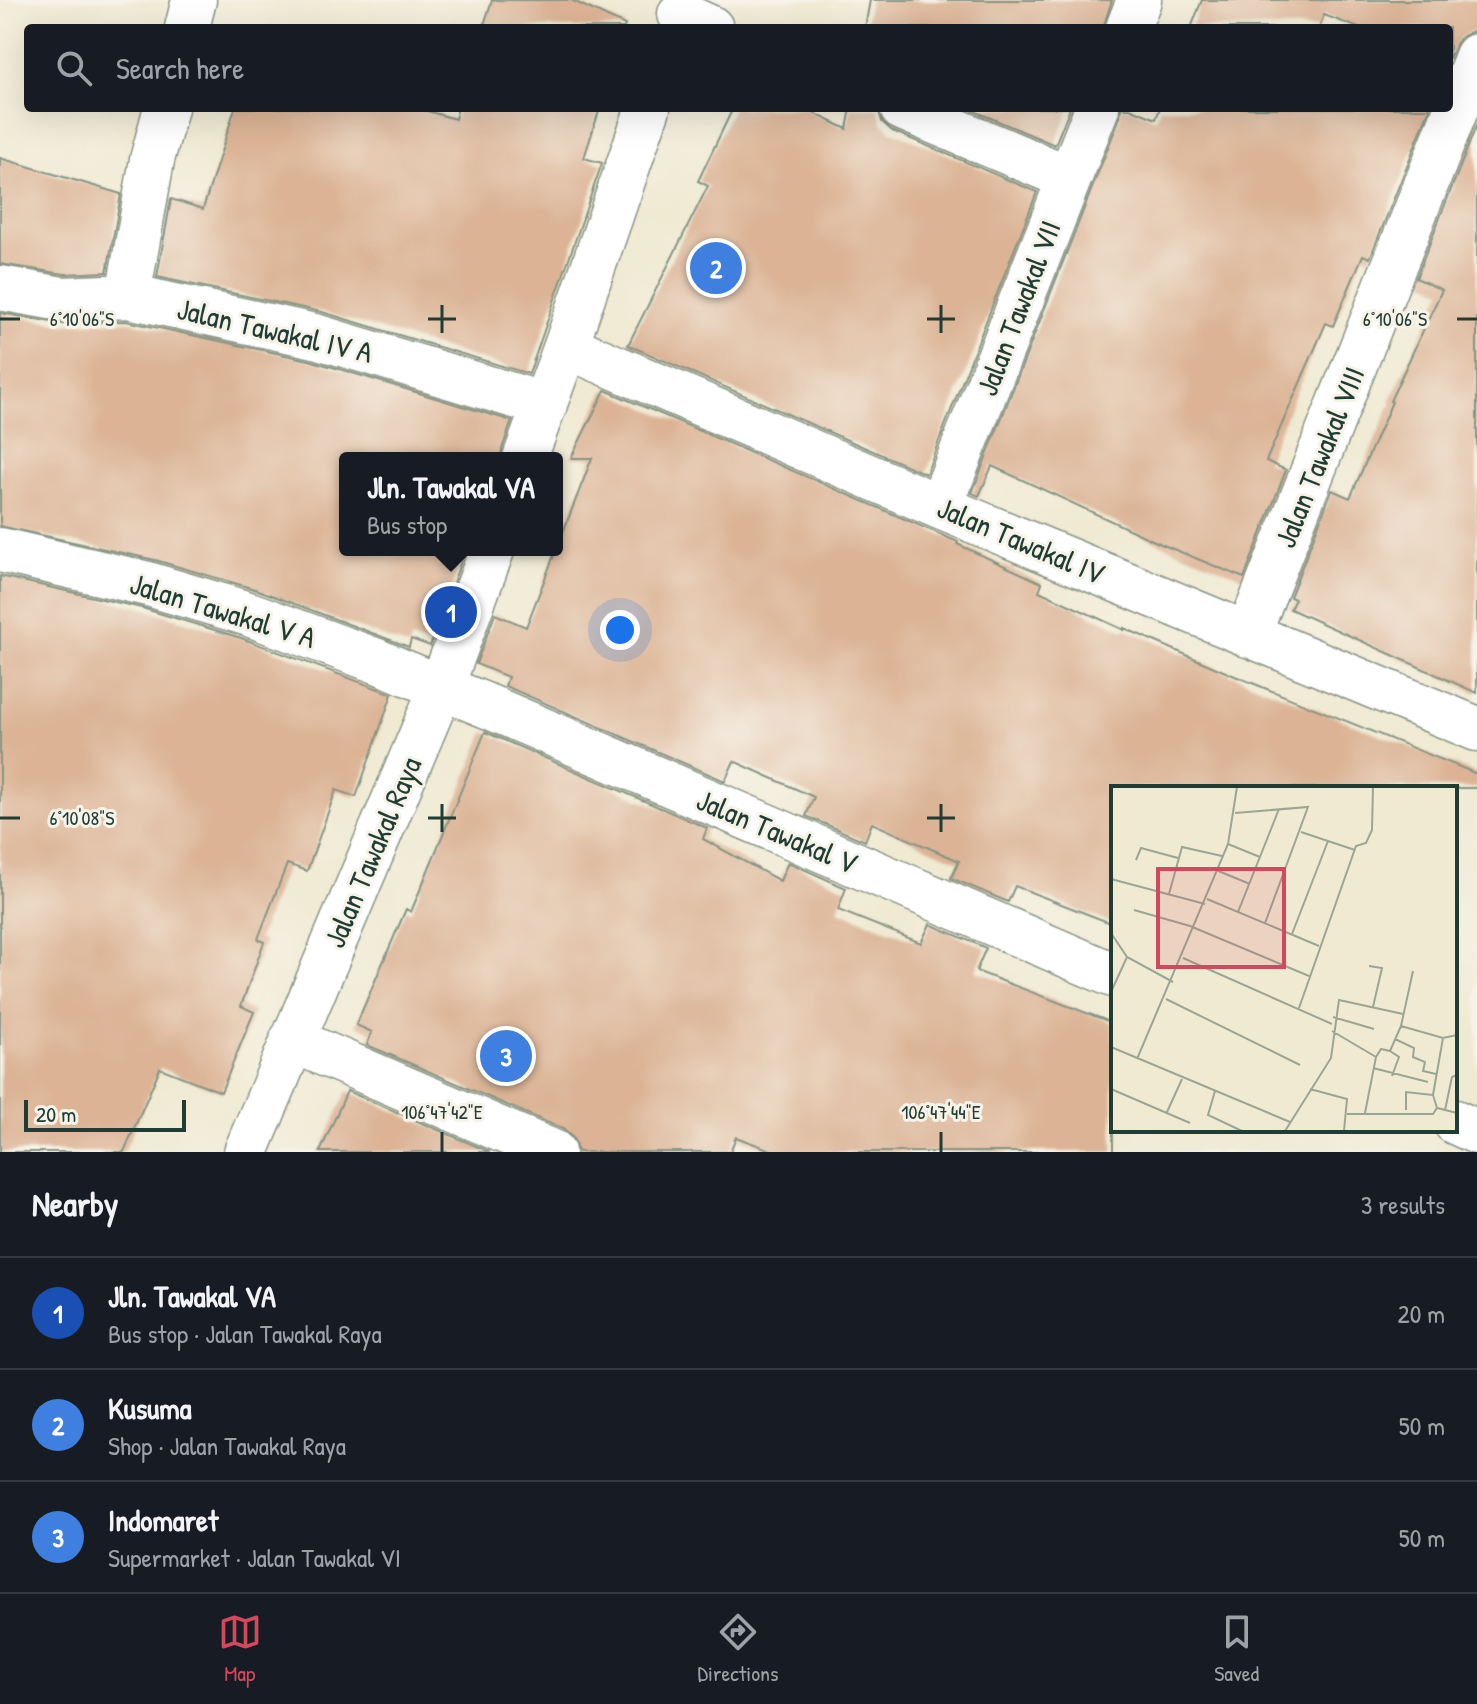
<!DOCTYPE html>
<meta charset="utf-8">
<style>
:root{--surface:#171b24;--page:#20242c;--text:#f1f3f6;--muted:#9ea1a6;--line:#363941;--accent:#d1495b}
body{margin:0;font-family:"Patrick Hand",sans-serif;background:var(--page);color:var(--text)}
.scale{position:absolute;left:24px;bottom:20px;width:162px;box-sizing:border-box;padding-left:8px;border:4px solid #1f3d34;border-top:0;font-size:22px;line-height:28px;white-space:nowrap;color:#1f3d34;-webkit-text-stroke:6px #f7f3e8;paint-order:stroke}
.you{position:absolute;left:620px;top:630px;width:28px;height:28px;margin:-20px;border:6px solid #fff;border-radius:50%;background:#1a73e8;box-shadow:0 0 0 12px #1a73e833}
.badge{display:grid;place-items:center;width:52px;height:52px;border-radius:50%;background:var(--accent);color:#fff;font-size:26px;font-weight:700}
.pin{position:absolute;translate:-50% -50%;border:4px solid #fff;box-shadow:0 2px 8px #0006}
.popup{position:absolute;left:339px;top:452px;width:224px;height:104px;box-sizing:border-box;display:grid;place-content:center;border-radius:8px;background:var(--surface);filter:drop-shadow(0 2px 6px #0005);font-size:26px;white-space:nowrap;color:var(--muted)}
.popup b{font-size:30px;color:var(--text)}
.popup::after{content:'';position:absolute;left:50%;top:100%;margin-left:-16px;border:16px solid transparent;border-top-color:var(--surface)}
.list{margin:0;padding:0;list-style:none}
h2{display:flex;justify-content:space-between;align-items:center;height:104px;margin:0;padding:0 32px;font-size:34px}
h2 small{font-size:26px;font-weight:400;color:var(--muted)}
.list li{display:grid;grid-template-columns:52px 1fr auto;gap:24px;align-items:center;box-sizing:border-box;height:112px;padding:0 32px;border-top:2px solid var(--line)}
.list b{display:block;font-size:30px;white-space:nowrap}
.list p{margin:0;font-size:26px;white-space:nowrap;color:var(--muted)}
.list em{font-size:26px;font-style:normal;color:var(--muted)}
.icon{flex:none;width:44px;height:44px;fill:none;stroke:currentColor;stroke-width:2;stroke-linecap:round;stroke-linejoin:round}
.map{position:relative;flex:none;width:1477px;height:1152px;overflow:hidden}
.search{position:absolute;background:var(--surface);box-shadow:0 8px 32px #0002;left:24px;right:24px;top:24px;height:88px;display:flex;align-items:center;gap:20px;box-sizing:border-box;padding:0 28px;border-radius:8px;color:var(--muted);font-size:30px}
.sheet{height:440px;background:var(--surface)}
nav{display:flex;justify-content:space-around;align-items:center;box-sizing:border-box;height:112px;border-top:2px solid var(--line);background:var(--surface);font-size:22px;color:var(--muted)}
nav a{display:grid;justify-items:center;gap:4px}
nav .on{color:var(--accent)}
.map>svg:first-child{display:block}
</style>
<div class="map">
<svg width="1477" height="1152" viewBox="0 0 1477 1152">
<rect width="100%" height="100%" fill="#f7f3e8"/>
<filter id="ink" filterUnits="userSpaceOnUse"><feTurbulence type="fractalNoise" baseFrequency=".0125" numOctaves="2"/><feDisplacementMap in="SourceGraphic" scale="16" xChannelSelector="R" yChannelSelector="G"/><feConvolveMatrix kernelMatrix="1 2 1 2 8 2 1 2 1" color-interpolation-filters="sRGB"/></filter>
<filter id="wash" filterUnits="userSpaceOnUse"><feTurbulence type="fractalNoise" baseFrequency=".006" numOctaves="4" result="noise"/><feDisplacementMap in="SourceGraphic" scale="32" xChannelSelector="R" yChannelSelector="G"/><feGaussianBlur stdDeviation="1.8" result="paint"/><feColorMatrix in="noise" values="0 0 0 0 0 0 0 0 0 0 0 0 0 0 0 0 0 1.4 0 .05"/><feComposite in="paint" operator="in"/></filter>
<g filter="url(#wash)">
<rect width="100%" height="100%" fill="#f0ead3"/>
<g id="blocks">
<!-- building -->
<path fill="#dcb495" d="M492,0H571L625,25L624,28H483Z
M870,0H1112L1103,28H865Z
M1202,0H1477V32L1473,31L1461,37L1454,47L1449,59V28H1359L1324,15L1319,28H1191Z
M235,108H417L455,119L458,108H600L584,158L602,163L529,374L322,312L157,277L171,199L203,209Z
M733,108H803L847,129L851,108H878L882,122L892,131L1037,192L926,474L628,345L708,186L698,181Z
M967,108H1070L1055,145Z
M1121,108H1130L1156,119L1160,108H1430L1370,258L1363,255L1333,326L1326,323L1266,461L1286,470L1244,578L1161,544L992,466L979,496L972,493L1120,117Z
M1477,124V693L1290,609L1295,599L1290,597L1332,490L1350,498L1392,402L1390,401L1442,290L1416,278Z
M0,158L121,194L107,272L64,274L0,264Z
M0,313L63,324L126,321L309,360L512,421L502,449L501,458H345V550H465L430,646L411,639L409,647L258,590L155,560L0,526Z
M605,390L958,542L957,544L1042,583L1039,591L1124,630V628L1235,676L1477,774V788H1113V924L1015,886L1008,902L951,878L959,861L872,823L865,841L806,816L814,797L734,761L725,781L505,686L508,677L476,664L495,614L526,627L592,458H571Z
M0,576L142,608L241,638L392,694L356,797L336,790L307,871L287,864L258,939L264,942L241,1006L254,1012L221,1092L160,1068L124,1152H0Z
M485,732L707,828L703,839L780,881L788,862L846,888L838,910L921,943L930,924L986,948L976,971L1113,1023V1152H776L736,1137L730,1152H578L573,1138L563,1129L367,1045L372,1032L356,1025L406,909L411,912Z
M347,1091L490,1152H320Z"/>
</g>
</g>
<g filter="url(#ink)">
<use href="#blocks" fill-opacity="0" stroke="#889484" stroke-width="2"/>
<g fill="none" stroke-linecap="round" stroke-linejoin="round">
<defs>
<path id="minor" d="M680,14L711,28
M187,28L194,0
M1128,28L1139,0
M902,108L1069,178
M0,288L62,299L128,296L315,336L545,405
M128,296L152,160L166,108
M566,346L940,507L1477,729
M525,458L566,346L648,108
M940,507L1097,108
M0,550L148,584L249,614L377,661L492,708L1113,975
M1248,635L1477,56
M292,1040L553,1152
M1455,1122L1477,1132
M246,1152L441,688L492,550"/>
</defs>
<!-- minor casing -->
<use href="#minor" stroke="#889484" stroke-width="47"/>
<!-- minor -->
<use href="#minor" stroke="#fff" stroke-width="44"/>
</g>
</g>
<!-- ticks -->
<path fill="none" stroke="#1f3d34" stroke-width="3" d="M442,305V333M941,305V333M0,319H20M428,319H456M927,319H955M1457,319H1477M442,804V832M941,804V832M0,818H20M428,818H456M927,818H955M442,1132V1152M941,1132V1152"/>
<g text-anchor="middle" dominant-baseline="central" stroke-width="6" stroke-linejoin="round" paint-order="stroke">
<!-- street labels -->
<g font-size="30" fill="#1f3d34" stroke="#f7f3e8">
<text transform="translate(1018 308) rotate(-69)">Jalan Tawakal VII</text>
<text transform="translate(275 330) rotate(13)">Jalan Tawakal IV A</text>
<text transform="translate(1319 457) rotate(-68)">Jalan Tawakal VIII</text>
<text transform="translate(1021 540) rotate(23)">Jalan Tawakal IV</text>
<text transform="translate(223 610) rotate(17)">Jalan Tawakal V A</text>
<text transform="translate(777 831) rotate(23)">Jalan Tawakal V</text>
<text transform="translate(372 852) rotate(-67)">Jalan Tawakal Raya</text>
</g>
</g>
<!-- overview -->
<g transform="translate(1111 786)">
<rect width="346" height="346" fill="#f0ead3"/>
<path fill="none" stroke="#9ca593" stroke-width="2" d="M124,27L197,21L154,137M190,46L244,64M117,58L149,71M25,74L30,62L67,72M105,84L139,98M0,93L94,118M58,108L71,61L111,70M96,113L208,160M23,124L79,140L198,190M127,126L168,23M0,147L16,171L62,196M181,148L217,55M72,172L221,238M258,180L271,182L262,221M302,185L290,240L332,252L346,249M0,206L16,171M55,213L189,279M188,222L245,60L255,57L261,44L262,1M222,231L263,243M221,245L265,271M284,253L303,262L302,271L314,276L312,285L325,288M0,261L179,336M279,265L288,271L281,290M26,273L117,58L126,1M262,282L317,296M0,303L79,337M199,303L236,313L233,345M104,305L97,329L131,345M326,322L322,309L332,252M295,324V306L322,309M334,324L341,291L346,289M56,326L71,293M254,327L265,271L270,263L279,265L290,240M236,328H322L326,322L346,327M174,345L220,272L228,214L292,228"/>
<path fill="#d1495b" fill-opacity="0.15" stroke="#d1495b" stroke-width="4" d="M47,83H173V181H47Z"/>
<rect width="346" height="346" fill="none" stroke="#1f3d34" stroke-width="4"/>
</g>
<g font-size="20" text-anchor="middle" fill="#1f3d34" stroke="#f7f3e8" stroke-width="6" stroke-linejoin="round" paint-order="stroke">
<text x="82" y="326">6°10'06"S</text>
<text x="1395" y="326">6°10'06"S</text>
<text x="82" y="825">6°10'08"S</text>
<text x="442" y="1119">106°47'42"E</text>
<text x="941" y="1119">106°47'44"E</text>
</g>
</svg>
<div class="scale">20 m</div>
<div class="you"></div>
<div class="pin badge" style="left:451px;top:612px;background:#1a4fb4">1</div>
<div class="popup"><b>Jln. Tawakal VA</b>Bus stop</div>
<div class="pin badge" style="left:716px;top:268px;background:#3f7fe0">2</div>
<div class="pin badge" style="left:506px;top:1056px;background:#3f7fe0">3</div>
<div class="search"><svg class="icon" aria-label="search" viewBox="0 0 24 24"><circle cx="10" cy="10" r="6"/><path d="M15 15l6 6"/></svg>Search here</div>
</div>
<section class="sheet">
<h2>Nearby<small>3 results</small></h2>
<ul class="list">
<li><span class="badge" style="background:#1a4fb4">1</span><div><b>Jln. Tawakal VA</b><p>Bus stop · Jalan Tawakal Raya</p></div><em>20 m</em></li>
<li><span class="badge" style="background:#3f7fe0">2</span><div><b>Kusuma</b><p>Shop · Jalan Tawakal Raya</p></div><em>50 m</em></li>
<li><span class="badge" style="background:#3f7fe0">3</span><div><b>Indomaret</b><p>Supermarket · Jalan Tawakal VI</p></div><em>50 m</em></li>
</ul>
</section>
<nav>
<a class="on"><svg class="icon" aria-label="map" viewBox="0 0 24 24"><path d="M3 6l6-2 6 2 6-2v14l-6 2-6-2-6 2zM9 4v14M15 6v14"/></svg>Map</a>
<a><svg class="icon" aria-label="directions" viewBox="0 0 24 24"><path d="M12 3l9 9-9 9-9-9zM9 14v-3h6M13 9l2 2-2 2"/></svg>Directions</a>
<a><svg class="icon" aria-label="saved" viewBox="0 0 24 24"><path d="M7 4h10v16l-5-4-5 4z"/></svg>Saved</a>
</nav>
